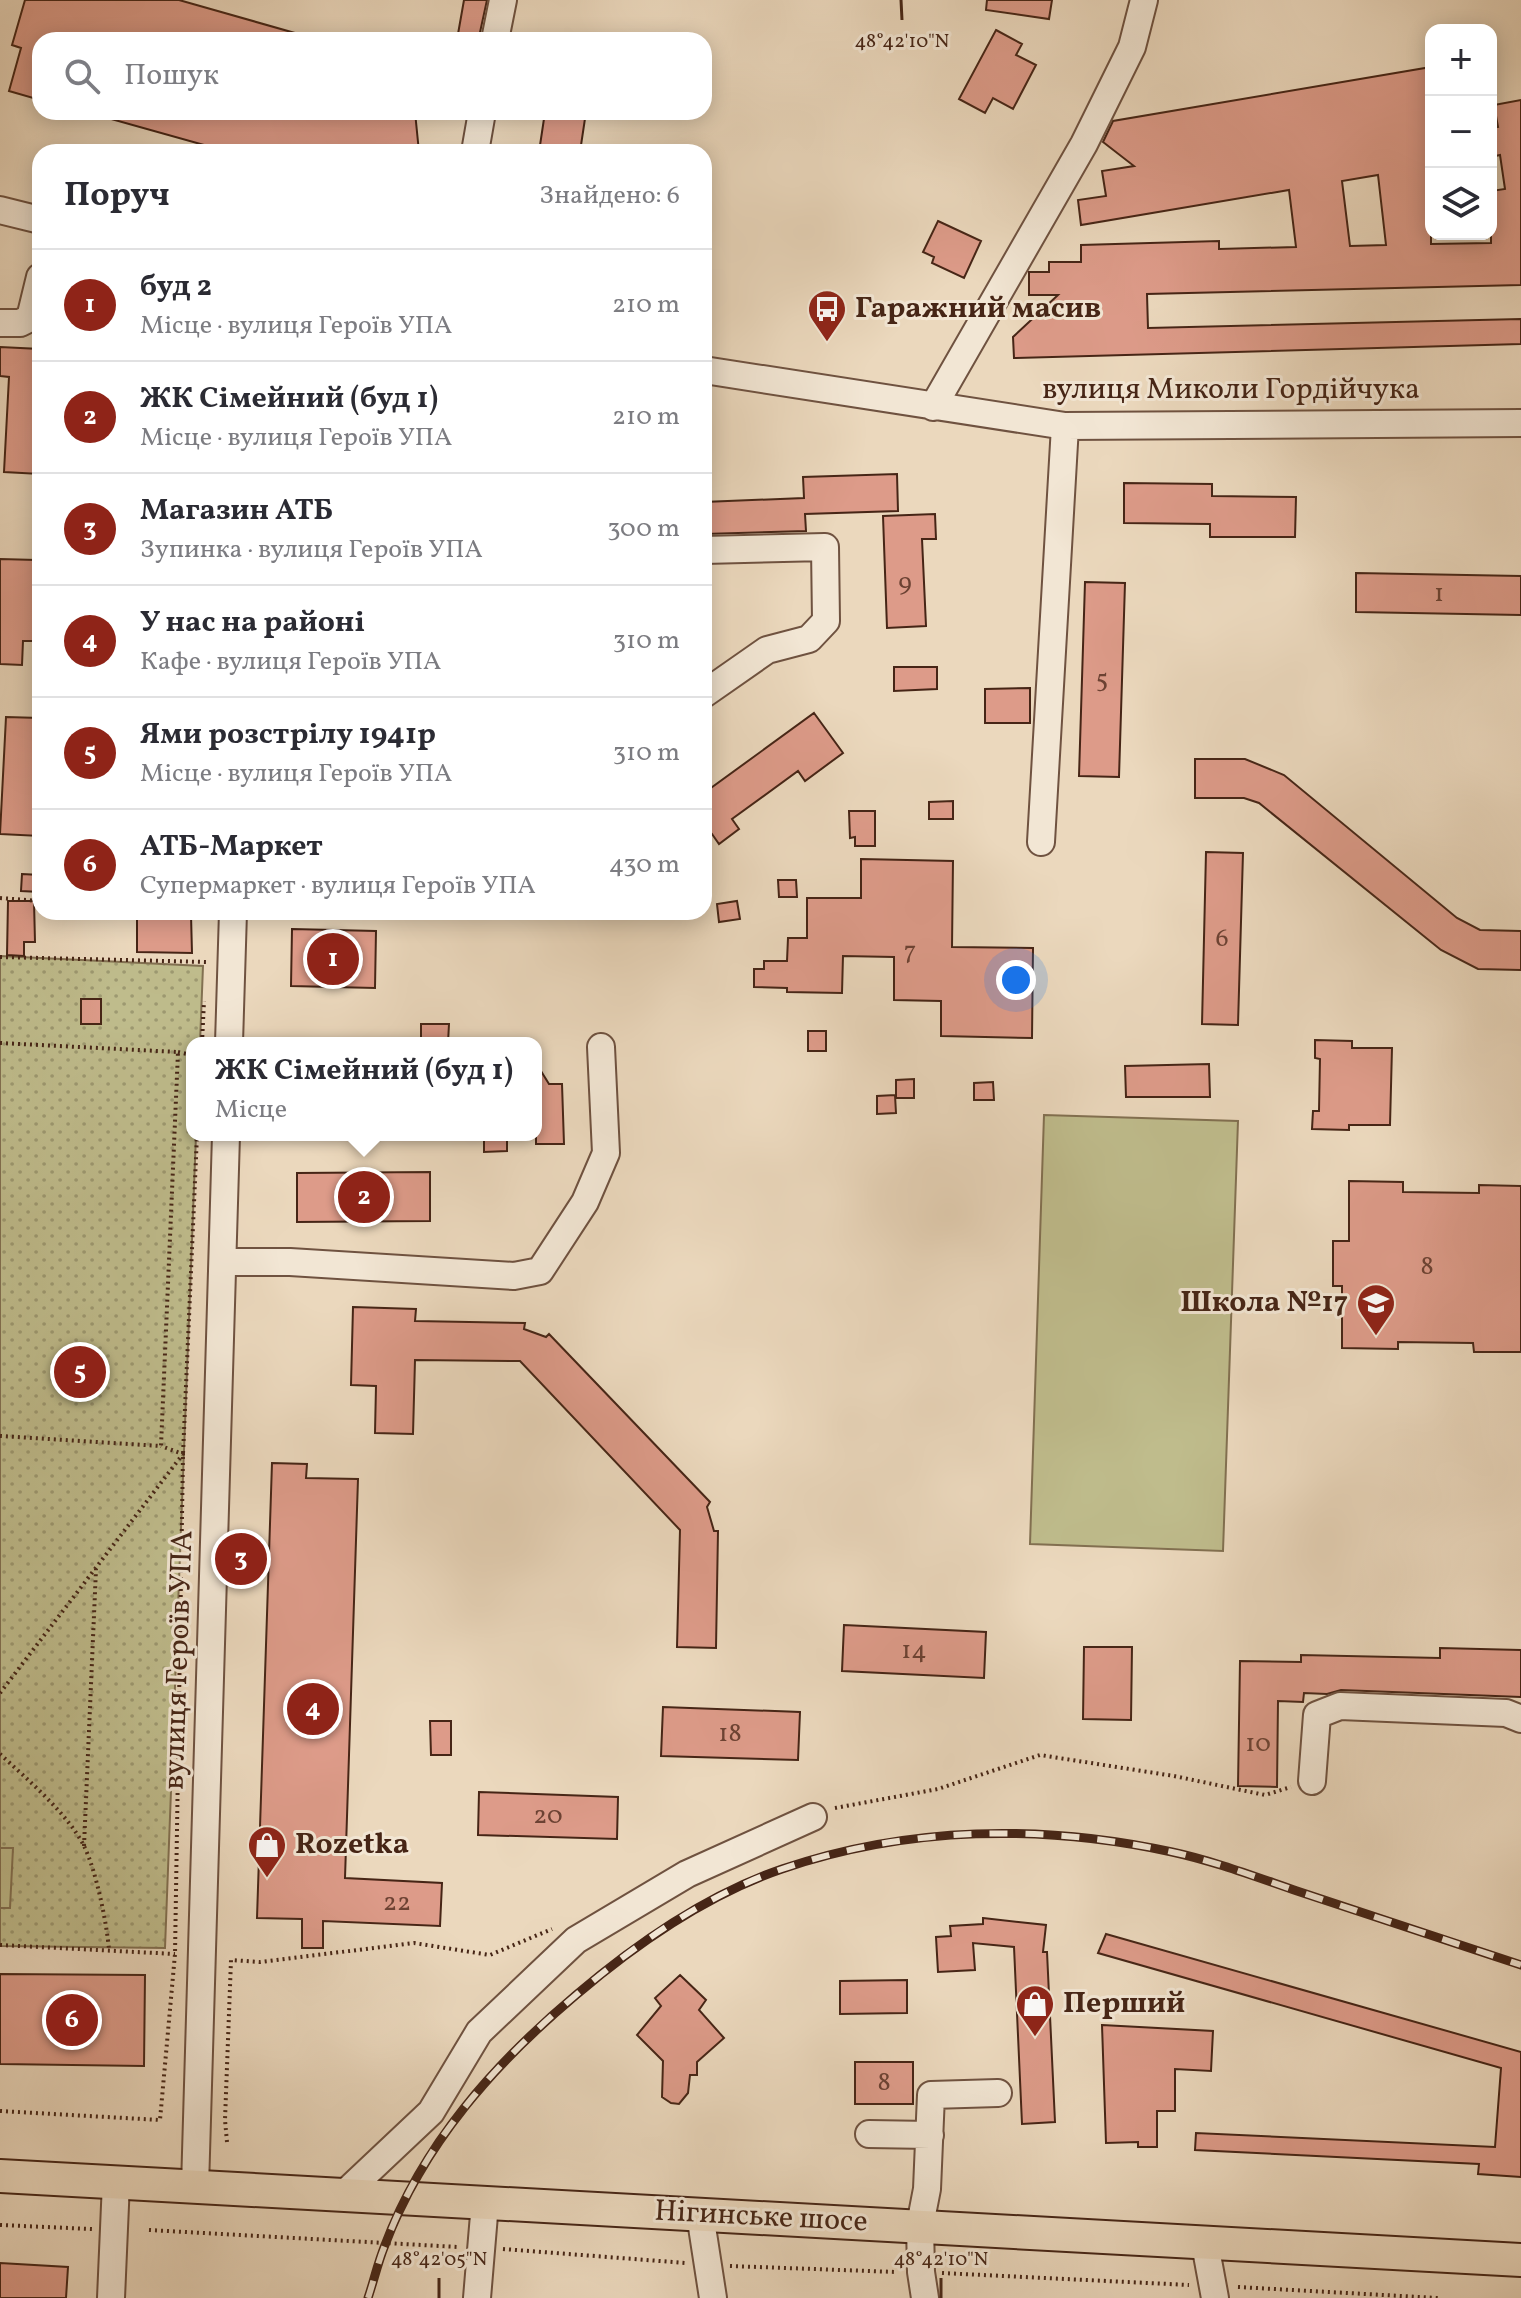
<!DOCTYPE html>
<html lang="uk">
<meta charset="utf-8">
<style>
:root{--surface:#fff;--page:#f7f7f7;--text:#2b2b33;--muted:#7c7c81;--line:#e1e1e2;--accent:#8f2418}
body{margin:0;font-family:Vollkorn,serif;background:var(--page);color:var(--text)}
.controls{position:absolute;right:24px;top:24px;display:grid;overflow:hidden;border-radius:16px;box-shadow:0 4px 20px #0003}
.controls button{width:72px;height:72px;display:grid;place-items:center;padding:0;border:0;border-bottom:2px solid var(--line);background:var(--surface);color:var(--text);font:40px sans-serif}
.you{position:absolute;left:1016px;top:980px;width:28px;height:28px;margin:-20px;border:6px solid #fff;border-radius:50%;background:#1a73e8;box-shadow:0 0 0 12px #1a73e833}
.badge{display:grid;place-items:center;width:52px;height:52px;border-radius:50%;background:var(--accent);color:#fff;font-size:26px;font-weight:700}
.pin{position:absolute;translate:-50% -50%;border:4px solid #fff;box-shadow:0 2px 8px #0006}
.popup{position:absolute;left:186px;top:1037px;width:356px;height:104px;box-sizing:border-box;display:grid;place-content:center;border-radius:16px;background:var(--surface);filter:drop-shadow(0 2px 6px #0005);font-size:26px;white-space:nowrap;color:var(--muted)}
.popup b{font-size:30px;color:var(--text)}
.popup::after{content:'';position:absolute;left:50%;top:100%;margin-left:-16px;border:16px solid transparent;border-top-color:var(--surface)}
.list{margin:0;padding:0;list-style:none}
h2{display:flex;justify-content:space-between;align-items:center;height:104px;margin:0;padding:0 32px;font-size:34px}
h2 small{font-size:26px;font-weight:400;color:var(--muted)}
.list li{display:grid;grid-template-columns:52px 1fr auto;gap:24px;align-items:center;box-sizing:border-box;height:112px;padding:0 32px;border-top:2px solid var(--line)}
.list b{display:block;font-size:30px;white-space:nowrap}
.list p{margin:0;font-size:26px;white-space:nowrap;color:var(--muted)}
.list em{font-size:26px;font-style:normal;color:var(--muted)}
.icon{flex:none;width:44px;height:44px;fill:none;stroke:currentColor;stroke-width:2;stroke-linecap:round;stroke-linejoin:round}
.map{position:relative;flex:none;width:1521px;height:2298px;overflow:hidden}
.search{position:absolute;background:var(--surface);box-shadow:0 4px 20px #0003;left:32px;top:32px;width:680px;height:88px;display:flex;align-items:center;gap:20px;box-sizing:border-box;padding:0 28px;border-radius:24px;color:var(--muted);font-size:30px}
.panel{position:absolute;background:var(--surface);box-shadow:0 4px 20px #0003;left:32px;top:144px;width:680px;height:776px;border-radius:24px}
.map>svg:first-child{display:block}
</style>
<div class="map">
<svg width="1521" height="2298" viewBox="0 0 1521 2298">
<defs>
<pattern id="park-dots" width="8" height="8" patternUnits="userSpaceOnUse" patternTransform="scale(2)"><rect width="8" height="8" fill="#bfbc8c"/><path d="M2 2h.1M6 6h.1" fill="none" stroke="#9d9971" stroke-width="1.8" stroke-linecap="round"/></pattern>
</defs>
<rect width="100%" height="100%" fill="#ebd8bd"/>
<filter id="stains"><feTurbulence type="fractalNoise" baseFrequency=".0025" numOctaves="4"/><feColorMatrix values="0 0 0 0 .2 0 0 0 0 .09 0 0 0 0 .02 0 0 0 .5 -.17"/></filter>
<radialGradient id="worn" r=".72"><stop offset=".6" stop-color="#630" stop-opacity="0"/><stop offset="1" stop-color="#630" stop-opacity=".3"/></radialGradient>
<!-- park -->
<path fill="url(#park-dots)" stroke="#827051" stroke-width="2" d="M0,956L203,966L200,1043H192V1135H196L165,1948L0,1946Z"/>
<!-- pitch -->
<path fill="#bfbc8c" stroke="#827051" stroke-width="2" d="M1044,1115L1238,1121L1223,1551L1030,1544Z
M0,1848H13L10,1908H0Z"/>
<!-- building -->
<path fill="#dd9b89" stroke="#462516" stroke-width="2" fill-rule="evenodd" d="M25,0H179L302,35L301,40H40V100L9,91L21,48L12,45Z
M464,0H487L479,37L458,34Z
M987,0H1052L1049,19L986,10Z
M996,30L1022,44L1016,55L1036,65L1013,109L993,98L985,113L959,99Z
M1431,67V244L1491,243V191L1505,189L1500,155L1491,157V128L1498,127L1494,105L1521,100V285L1147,294L1148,328L1521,319V344L1014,358L1013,337L1058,295H1029V272H1049V262H1081V245L1219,241V249L1296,247L1289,190L1081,225L1078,200L1106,196L1102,171L1134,166L1103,142L1113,121ZM1378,175L1386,245L1350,246L1342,181Z
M104,112H415L419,152H229L104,117Z
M545,112H586L580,152H539Z
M938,221L981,241L964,278L932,263L934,257L923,252Z
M0,347L40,349V474L4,472L9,377L0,376Z
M897,474L898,511L805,514L806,531L704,534V502L804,498L803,477Z
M1124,483L1212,484V496L1296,497L1295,537H1210V524L1124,523Z
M935,514L936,539H922L926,626L887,628L883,516Z
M0,559L36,560L33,641H23L22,665L0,664Z
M1356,573L1521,576V615L1356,612Z
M1085,582L1125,583L1119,777L1079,776Z
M894,667H937V689L894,691Z
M1030,688V723H985V689Z
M814,713L843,753L805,781L798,771L732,819L739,829L719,844L712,834L704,839V793Z
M6,717L40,718V836L0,834Z
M1195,759H1245L1284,775L1457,918L1480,930L1521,931V970L1478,969L1441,950L1259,803L1244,798H1195Z
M953,801V819H929V802Z
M849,811H875V846H855V837L850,838Z
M1206,852L1243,853L1238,1025L1202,1024Z
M861,859L953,861L952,947L1033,948L1032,1038L941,1036V1001L894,1000V957L843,956L842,993L787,992V988L754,987V969H764V961H787L788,938H807V898H861Z
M22,874L40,875V892L21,891Z
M778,880H796L797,897H779Z
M8,901H34L35,942H24V956L7,955Z
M737,901L740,919L719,922L717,904Z
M137,915H191L192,953L137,952Z
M292,929L376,931L375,988L291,986Z
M81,999H101V1024H81Z
M421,1024H449L448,1043H421Z
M808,1031H826V1051H808Z
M1315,1040L1352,1041V1048H1392L1390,1125H1349V1130L1312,1129L1313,1111H1319L1320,1059L1315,1058Z
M536,1063L549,1084H562L564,1144H536Z
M1209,1064L1210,1097H1126L1125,1066Z
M914,1079V1098H896V1080Z
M993,1082L994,1100H974V1083Z
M895,1095L896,1113L877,1114V1096Z
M484,1135H507V1151L484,1152Z
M430,1172V1221L297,1222V1173Z
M1349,1181L1403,1182V1192L1479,1193V1185L1521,1186V1352H1474L1473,1343L1398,1342V1349L1342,1348V1286H1333V1241H1349Z
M353,1307L416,1309L415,1321L525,1323L524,1329L546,1337L549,1334L710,1502L707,1507L714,1531H718L716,1648L677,1647L680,1530L520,1361L415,1360L413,1434L375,1433L376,1386L351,1385Z
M272,1463L307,1464L306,1478L358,1479L345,1878L442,1883L440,1926L323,1921V1948H302V1919L257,1918Z
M844,1625L986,1632L984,1678L842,1671Z
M1084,1647H1132L1131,1720L1083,1719Z
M1440,1648L1521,1650V1697L1341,1690L1327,1694L1304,1693L1303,1702L1278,1701L1277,1787L1238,1786L1240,1661L1301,1662V1655L1440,1658Z
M663,1707L800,1712L798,1760L661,1756Z
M430,1721H451V1755H431Z
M479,1792L618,1797L617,1839L478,1835Z
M983,1918L1046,1925L1043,1952H1047L1055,2122L1022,2124L1014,1947L973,1943L975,1970L938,1972L936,1937L951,1936L950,1926L983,1924Z
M1106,1934L1521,2052V2177L1478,2174L1479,2164L1195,2150L1196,2133L1495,2147L1501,2068L1098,1953Z
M0,1974L145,1975L144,2066L0,2064Z
M680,1975L706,2000L699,2010L724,2038L697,2062V2075H690L688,2093L679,2104L671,2103L662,2097L663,2061L637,2035L661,2006L655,1998Z
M907,1980V2013L840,2014V1981Z
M1102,2025L1213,2031L1211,2071L1175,2069V2111H1157V2147H1138V2142L1106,2143Z
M855,2062H913V2104H855Z
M0,2263L68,2267L66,2298H0Z"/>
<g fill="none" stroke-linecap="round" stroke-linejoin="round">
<defs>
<path id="minor" d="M495,40L503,0
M475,152L482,112
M0,210L40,220
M0,323H20L30,318L40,277
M704,370L1065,426L1521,423
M933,407L1084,144L1132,47L1144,0
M704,550L825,547L826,621L809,639L767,650L704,694
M1041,842L1065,426
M229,1043L233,912
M223,1262H290L514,1276L540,1271L585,1202L606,1153L601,1047
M1312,1781L1317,1715L1340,1706L1506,1713L1521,1719
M869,2134L930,2135
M195,2187L226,1135
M343,2195L431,2112L479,2032L576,1940L687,1874L813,1817
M700,2214L713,2298
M1205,2244L1215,2298
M111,2298L116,2182
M477,2298L485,2203
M925,2298L921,2272L920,2225L927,2189L931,2095L998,2093"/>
<path id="major" d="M0,2176L1521,2260"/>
</defs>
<!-- minor casing -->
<use href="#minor" stroke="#6f5240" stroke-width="30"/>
<!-- major casing -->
<use href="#major" stroke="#462516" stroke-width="36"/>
<!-- path -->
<path stroke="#462516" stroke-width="4" stroke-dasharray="2 4" stroke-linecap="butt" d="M0,898L40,901
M0,957L207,962
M0,1043L178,1052L161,1446L0,1436
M202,1043L204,1001
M178,1052L192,1055
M0,1693L183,1454L161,1446
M0,1754C27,1779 68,1814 84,1846C96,1870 107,1924 109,1950
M835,1808L938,1789L1040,1755L1174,1776L1265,1795L1291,1787
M84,1846L96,1569
M0,1945L175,1954
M0,2111L160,2120L175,1954L183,1454L197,1135
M227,2142L225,2120L231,1960L260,1962L414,1943L490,1955L552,1929
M0,2225L92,2229
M149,2230L458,2247
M503,2249L686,2263
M730,2266L897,2272
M942,2273L1189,2285
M1238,2287L1438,2298"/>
<!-- minor -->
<use href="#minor" stroke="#f2e6d4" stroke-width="26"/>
<!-- major -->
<use href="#major" stroke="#ebd8bd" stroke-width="32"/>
<defs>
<path id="rail" d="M368,2298C374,2280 378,2262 385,2245C423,2144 494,2064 576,1995C637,1943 706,1895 782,1869C908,1826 1043,1824 1172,1852C1214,1861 1256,1877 1297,1891C1372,1916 1446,1940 1521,1965"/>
</defs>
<!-- rail casing -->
<use href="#rail" stroke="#462516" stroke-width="9"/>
<!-- rail -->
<use href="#rail" stroke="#f2e6d4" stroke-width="6" stroke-dasharray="18" stroke-linecap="butt"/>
</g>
<!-- ticks -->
<path fill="none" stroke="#462516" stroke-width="3" d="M901,0L902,20M439,2278V2298M941,2278V2298"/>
<!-- icons -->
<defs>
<symbol id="bus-pin" viewBox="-11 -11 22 30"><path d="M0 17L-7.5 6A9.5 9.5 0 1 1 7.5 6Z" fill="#8f2418" stroke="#f2e6d4"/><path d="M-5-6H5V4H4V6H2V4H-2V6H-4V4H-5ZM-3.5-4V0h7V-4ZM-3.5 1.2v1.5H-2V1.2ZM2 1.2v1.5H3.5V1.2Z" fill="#fff"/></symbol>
<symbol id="school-pin" viewBox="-11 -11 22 30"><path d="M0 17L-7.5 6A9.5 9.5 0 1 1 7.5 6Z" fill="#8f2418" stroke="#f2e6d4"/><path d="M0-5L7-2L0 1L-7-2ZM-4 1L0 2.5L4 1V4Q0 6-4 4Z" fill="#fff"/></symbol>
<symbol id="shop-pin" viewBox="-11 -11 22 30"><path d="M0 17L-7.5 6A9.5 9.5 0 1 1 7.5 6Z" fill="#8f2418" stroke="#f2e6d4"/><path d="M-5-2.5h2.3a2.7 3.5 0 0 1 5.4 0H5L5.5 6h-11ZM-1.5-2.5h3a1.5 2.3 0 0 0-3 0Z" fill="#fff"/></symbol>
</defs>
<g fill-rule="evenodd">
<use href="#bus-pin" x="805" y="287" width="44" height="60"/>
<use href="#school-pin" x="1354" y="1281" width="44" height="60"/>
<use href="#shop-pin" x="245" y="1823" width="44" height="60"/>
<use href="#shop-pin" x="1013" y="1982" width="44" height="60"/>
</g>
<g text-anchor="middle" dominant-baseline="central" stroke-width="6" stroke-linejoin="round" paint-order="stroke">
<!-- number labels -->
<g font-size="26" fill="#6c4233">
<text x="905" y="583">9</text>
<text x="1439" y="594">1</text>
<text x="1102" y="680">5</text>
<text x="1222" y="939">6</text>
<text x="910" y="952">7</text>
<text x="1427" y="1267">8</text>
<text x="914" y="1651">14</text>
<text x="730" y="1734">18</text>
<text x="1258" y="1744">10</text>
<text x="548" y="1816">20</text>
<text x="397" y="1903">22</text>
<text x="884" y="2083">8</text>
</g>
<!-- poi labels -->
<g font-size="30" font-weight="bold" fill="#462516" stroke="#f2e6d4" text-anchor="start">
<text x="855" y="309">Гаражний масив</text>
<text x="1348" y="1303" text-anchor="end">Школа №17</text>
<text x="295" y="1845">Rozetka</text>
<text x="1063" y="2004">Перший</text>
</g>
<!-- street labels -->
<g font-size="30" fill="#462516" stroke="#f2e6d4">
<text x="1231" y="390">вулиця Миколи Гордійчука</text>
<text transform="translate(179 1660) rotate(-88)">вулиця Героїв УПА</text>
<text transform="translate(761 2217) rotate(3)">Нігинське шосе</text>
</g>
</g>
<g font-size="20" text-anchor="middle" fill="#462516" stroke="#f2e6d4" stroke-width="6" stroke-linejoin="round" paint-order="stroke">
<text x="902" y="47">48°42'10"N</text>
<text x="439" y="2265">48°42'05"N</text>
<text x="941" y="2265">48°42'10"N</text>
</g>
<rect width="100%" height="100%" filter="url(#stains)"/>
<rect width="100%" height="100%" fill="url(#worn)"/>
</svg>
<div class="controls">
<button>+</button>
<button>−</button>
<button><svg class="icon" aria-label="layers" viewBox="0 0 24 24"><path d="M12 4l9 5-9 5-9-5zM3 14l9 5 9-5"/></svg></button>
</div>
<div class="you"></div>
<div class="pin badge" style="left:333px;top:959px">1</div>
<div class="pin badge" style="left:364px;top:1197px">2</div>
<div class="popup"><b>ЖК Сімейний (буд 1)</b>Місце</div>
<div class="pin badge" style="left:241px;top:1559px">3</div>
<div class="pin badge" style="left:313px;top:1709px">4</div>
<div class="pin badge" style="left:80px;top:1372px">5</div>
<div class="pin badge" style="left:72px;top:2020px">6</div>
<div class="search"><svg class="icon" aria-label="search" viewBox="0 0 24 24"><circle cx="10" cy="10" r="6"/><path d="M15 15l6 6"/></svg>Пошук</div>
<section class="panel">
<h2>Поруч<small>Знайдено: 6</small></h2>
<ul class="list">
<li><span class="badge">1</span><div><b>буд 2</b><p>Місце · вулиця Героїв УПА</p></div><em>210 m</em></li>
<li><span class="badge">2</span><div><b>ЖК Сімейний (буд 1)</b><p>Місце · вулиця Героїв УПА</p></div><em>210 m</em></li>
<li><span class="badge">3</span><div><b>Магазин АТБ</b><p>Зупинка · вулиця Героїв УПА</p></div><em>300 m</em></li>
<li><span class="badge">4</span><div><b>У нас на районі</b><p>Кафе · вулиця Героїв УПА</p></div><em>310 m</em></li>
<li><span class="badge">5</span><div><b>Ями розстрілу 1941р</b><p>Місце · вулиця Героїв УПА</p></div><em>310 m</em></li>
<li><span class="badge">6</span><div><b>АТБ-Маркет</b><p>Супермаркет · вулиця Героїв УПА</p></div><em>430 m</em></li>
</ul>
</section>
</div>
